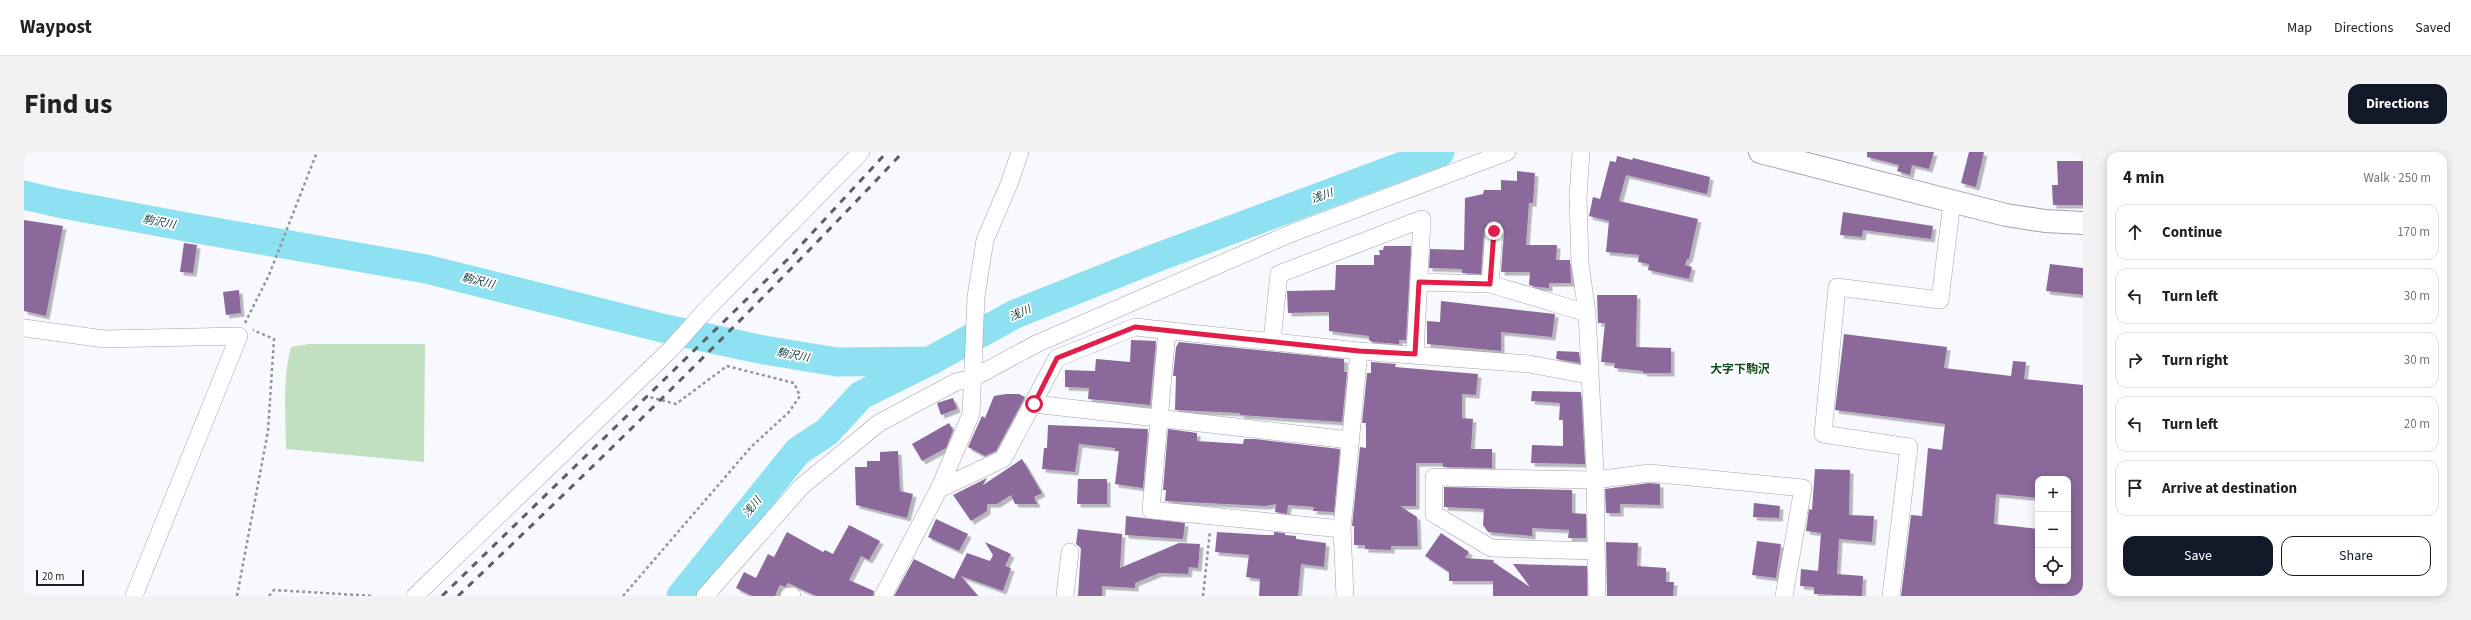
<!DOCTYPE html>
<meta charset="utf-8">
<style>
:root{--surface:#fff;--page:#f2f2f2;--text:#222;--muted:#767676;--line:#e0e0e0;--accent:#111827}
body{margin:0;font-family:"Source Sans 3","Noto Sans JP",sans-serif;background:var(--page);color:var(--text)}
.controls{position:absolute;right:12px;bottom:12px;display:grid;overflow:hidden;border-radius:8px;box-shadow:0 2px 10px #0003}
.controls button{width:36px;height:36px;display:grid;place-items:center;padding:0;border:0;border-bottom:1px solid var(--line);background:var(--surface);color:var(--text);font:20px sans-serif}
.scale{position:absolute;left:12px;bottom:10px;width:48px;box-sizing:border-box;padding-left:4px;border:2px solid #1e1e21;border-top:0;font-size:11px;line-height:14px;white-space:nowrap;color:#1e1e21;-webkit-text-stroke:3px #fff;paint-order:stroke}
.stop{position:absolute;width:12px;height:12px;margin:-9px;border:3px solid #e11d48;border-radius:50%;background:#fff}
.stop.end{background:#e11d48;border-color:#fff;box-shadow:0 1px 4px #0008}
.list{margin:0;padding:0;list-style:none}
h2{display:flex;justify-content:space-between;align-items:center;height:52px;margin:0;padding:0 16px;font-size:17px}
h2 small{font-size:13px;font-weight:400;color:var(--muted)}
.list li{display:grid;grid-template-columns:26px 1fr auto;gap:12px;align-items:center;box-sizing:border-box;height:56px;margin:0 8px 8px;padding:0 8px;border:1px solid var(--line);border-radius:12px}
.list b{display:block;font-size:15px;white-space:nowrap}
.list em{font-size:13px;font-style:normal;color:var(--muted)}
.actions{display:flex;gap:8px;padding:12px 16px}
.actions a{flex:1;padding:9px 0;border:1px solid var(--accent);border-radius:12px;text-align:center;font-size:14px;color:var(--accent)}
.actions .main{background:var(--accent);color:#fff}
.icon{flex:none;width:22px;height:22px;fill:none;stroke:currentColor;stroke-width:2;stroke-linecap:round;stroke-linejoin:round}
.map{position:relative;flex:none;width:2059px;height:444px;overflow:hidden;border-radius:12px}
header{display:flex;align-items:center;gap:24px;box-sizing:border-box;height:56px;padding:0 20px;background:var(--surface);border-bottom:1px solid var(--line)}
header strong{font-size:19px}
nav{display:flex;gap:22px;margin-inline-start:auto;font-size:14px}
.intro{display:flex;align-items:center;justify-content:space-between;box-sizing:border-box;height:96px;padding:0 24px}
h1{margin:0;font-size:28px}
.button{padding:10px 18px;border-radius:12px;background:var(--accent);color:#fff;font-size:14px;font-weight:700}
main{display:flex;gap:24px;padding:0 24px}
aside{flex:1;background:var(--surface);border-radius:12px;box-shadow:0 2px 10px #0003}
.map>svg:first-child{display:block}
</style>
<header>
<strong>Waypost</strong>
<nav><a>Map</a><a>Directions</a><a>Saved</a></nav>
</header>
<div class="intro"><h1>Find us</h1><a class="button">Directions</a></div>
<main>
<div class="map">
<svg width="2059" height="444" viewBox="0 0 2059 444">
<defs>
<filter id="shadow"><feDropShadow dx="3.5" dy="3.5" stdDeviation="0" flood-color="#0004"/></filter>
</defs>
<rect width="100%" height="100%" fill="#f8f8ff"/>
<!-- green -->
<path fill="#c1e0c0" d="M285,192H401L400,310L262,297C262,263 258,228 267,195Z"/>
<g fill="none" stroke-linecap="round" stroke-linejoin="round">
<!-- river -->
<path stroke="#8de1f0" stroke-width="29" d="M0,43L34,51L157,74L402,117L642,177L740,198L813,210L906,209
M657,444L774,299L803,280L837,243L906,209L991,162L1129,107L1416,0"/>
</g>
<!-- building -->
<path fill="#8b699b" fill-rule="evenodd" filter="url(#shadow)" d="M1843,0H1910L1905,17L1888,13L1886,23L1873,19L1875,13L1843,5Z
M1945,0H1960L1952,35L1937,31Z
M1593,4L1608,8L1609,6L1686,25L1683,42L1602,23L1595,49L1674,67L1665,107H1663L1661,113L1668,115L1665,127L1624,118L1625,112L1614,110L1615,103L1582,100L1585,69L1565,64L1569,45L1576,47L1586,9L1592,10Z
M2033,9H2059V53H2029L2028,33H2034Z
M1493,19L1511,21L1509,51H1505L1502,93H1533L1532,108H1546L1547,131H1525V136L1512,135L1505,133L1506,120H1477L1480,79L1476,71L1471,69L1465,70L1460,78L1457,122L1438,121V117L1405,116L1406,97L1440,98L1441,46L1459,42L1460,38H1477V28L1493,29Z
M1819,60L1909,74L1907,87L1839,78L1838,85L1816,83Z
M0,68L39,74L22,164L0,159Z
M160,91L173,93L169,121L156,120Z
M1360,94H1387L1382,188H1375V192L1348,190L1345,188V184L1305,179V160L1264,161L1263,139L1311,138L1312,113H1350V103H1356L1355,98H1359Z
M2026,112L2059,116V143L2022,139Z
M215,138L217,161L202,163L199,140Z
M1573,143H1613L1612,195L1647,196V221H1619V219L1590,216L1591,211L1577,210L1581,171H1574Z
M1417,149L1531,162L1528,185L1477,180V199L1403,192V169L1416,170Z
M1820,182L1923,195L1920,216L1987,224L1989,209L2002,210L2000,227L2059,233V444H1877L1887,363L1898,364L1904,296L1918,298L1921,272L1811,258ZM2014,327H2044V429H2014V377L1970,372L1972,342L2014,346Z
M1107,188L1132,189L1126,253L1064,247L1065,236L1041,235V218L1071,219L1072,207L1106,210Z
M1155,190L1320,207V220H1323L1318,270L1216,263V261L1151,258L1152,224H1149L1152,195Z
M1533,199L1555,200L1556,211L1532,207Z
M1347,210L1372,212L1371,215L1454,222L1452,243L1438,242V266L1449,267L1447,297H1468V316L1419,315V311H1392V354H1376L1393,365L1394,394H1367V398L1341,397V393H1330V374H1328L1336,295L1342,296V271H1338L1343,221H1347Z
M1508,239L1557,240L1561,312L1507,311L1508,293L1539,294V268H1535L1536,251L1507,249Z
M982,242H995L1001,245L972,299L961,304L944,295L958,264L961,266L970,244Z
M929,246L933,257L917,263L913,251Z
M925,271L929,278L922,296L898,309L888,292Z
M1024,273L1124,277L1119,336L1091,332L1095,299H1091V296L1055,292L1051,320L1018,317L1020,296H1023Z
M1144,277L1173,281V289L1219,292L1220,287H1231L1316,297L1310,360L1289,359L1290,355L1264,353L1263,362L1251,360L1252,352L1242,354L1141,349L1142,338H1139Z
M874,299L876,339L889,342L883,366L832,353L831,315H843V309H856V300Z
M998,307L1018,341L1010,345L1013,352H991L987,343L973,352H963V359L947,369L929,343L963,326L959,333Z
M1791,317L1826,318L1825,363L1850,364L1848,390L1815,387L1813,422L1839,424L1838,444L1790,442V435L1776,434L1777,417L1794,419L1797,381L1782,379L1785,357L1788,358Z
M1054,327H1083V352H1053Z
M1625,331L1636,332V353L1596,352V361H1582L1581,337Z
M1420,335L1548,338V361L1562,362V386H1544L1545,378L1508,376V384L1464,380L1459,373L1460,357L1420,355Z
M1730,351L1756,354L1755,366L1729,365Z
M1102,364L1161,371L1159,387L1101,383Z
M912,367L944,382L935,399L904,385Z
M825,373L856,389L845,408L837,404L825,428L850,439L849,444H792L764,431L761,435L756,433L751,444H728L712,436L720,420L732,426L744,402L750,405L763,380L799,400L801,398L809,402Z
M1054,377L1098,382L1096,416L1155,391L1176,392L1174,416L1165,415L1164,422L1135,421L1111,431V436L1078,434V444H1054L1057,396L1052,392Z
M1193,380L1241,383H1250V380L1261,381V383L1272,384V387L1302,391L1300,415L1277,412L1274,444H1235L1236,427L1222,425L1225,403L1191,400Z
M1417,381L1445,400L1441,406L1470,408L1469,410L1506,435L1489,412L1563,414V444H1469V429H1425V420L1401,404Z
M1733,389L1757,392L1752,426L1728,423Z
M961,390L987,402L981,414L987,416L979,439L937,424L954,444H870L890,407L930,427L943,401L966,409L969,403Z
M1582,390L1614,391L1613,414L1642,416V430H1650L1649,444H1583Z"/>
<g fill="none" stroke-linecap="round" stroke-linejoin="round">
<defs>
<path id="street" d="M1557,0L1554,45L1556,111L1563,161L1571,320L1573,444
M1395,130L1466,132L1563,161
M1466,132L1470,79
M0,176L80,187L215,184L110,444
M1143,179L1127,358L1318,377
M1248,189L1255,122L1398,67L1391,202
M1010,252L1326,288
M915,337L979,307L1033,206L1111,175L1335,199L1505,212L1564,223
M1572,399L1467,396L1410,362V325L1571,328L1625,321L1779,336L1760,444
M391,444L647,197L680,160L837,0
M681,444L777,335L855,271L932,230L949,226L1012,192L1268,81L1483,0
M765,444H768
M859,444L915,337L947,262L952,145L961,88L985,32L996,0
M1041,444L1046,400
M1321,444L1318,377L1335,199
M1867,444L1885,295L1799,282L1813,135L1916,148L1928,50"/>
<path id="secondary" d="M1736,0L1982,63L2021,69L2059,71"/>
</defs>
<!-- street casing -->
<use href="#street" stroke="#a3a2ad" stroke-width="18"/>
<!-- secondary casing -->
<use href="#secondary" stroke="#a3a2ad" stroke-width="24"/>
<!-- path -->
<path stroke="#949499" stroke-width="2.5" stroke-dasharray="3 3" stroke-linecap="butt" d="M221,171L245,123L293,0
M213,444L244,279L250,187L229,178
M245,444L250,438L350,444
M599,444L727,295L765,260L776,244L770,231L703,214L652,252L622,244
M1179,444L1186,379"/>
<!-- street -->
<use href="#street" stroke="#fff" stroke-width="17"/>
<!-- secondary -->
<use href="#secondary" stroke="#fff" stroke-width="22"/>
<!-- rail -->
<path stroke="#5d5d62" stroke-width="3" stroke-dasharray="7 7" stroke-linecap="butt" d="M418,444L765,106L863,0
M434,444C586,299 735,153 879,0"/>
</g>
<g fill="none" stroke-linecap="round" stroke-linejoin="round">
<!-- route -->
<path stroke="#e11d48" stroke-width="5" d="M1010,252L1033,206L1111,175L1335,199L1391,202L1395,130L1466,132L1470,79"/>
</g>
<g text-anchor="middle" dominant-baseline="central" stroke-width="3.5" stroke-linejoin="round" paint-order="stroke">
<!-- water labels -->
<g font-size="11" font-style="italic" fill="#0f383e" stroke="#fff">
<text transform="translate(1298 44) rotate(-20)">浅川</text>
<text transform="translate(135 70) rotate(11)">駒沢川</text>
<text transform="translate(454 129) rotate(14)">駒沢川</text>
<text transform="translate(996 161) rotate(-24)">浅川</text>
<text transform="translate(769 203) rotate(10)">駒沢川</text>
<text transform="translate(728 355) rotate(-51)">浅川</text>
</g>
<!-- quarter labels -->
<g font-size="12" font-weight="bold" fill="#134f1e" stroke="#fff">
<text x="1716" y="217">大字下駒沢</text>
</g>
</g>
</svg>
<div class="controls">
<button>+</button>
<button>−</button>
<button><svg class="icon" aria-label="locate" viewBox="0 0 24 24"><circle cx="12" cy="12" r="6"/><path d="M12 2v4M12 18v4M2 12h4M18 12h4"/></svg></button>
</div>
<div class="scale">20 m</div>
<div class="stop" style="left:1010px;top:252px"></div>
<div class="stop end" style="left:1470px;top:79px"></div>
</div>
<aside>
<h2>4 min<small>Walk · 250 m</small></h2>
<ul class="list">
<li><svg class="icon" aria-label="ahead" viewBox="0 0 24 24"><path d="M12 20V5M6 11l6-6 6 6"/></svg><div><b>Continue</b></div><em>170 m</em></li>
<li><svg class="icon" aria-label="left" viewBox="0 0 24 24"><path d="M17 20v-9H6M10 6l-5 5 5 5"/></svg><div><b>Turn left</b></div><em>30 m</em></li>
<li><svg class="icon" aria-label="right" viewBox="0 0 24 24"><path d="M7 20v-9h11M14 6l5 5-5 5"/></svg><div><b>Turn right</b></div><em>30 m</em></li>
<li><svg class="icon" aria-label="left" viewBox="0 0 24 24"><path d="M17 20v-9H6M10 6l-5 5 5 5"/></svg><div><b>Turn left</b></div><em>20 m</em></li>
<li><svg class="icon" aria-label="arrive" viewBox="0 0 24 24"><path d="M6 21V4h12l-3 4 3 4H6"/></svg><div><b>Arrive at destination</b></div></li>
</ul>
<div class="actions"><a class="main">Save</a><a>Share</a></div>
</aside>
</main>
